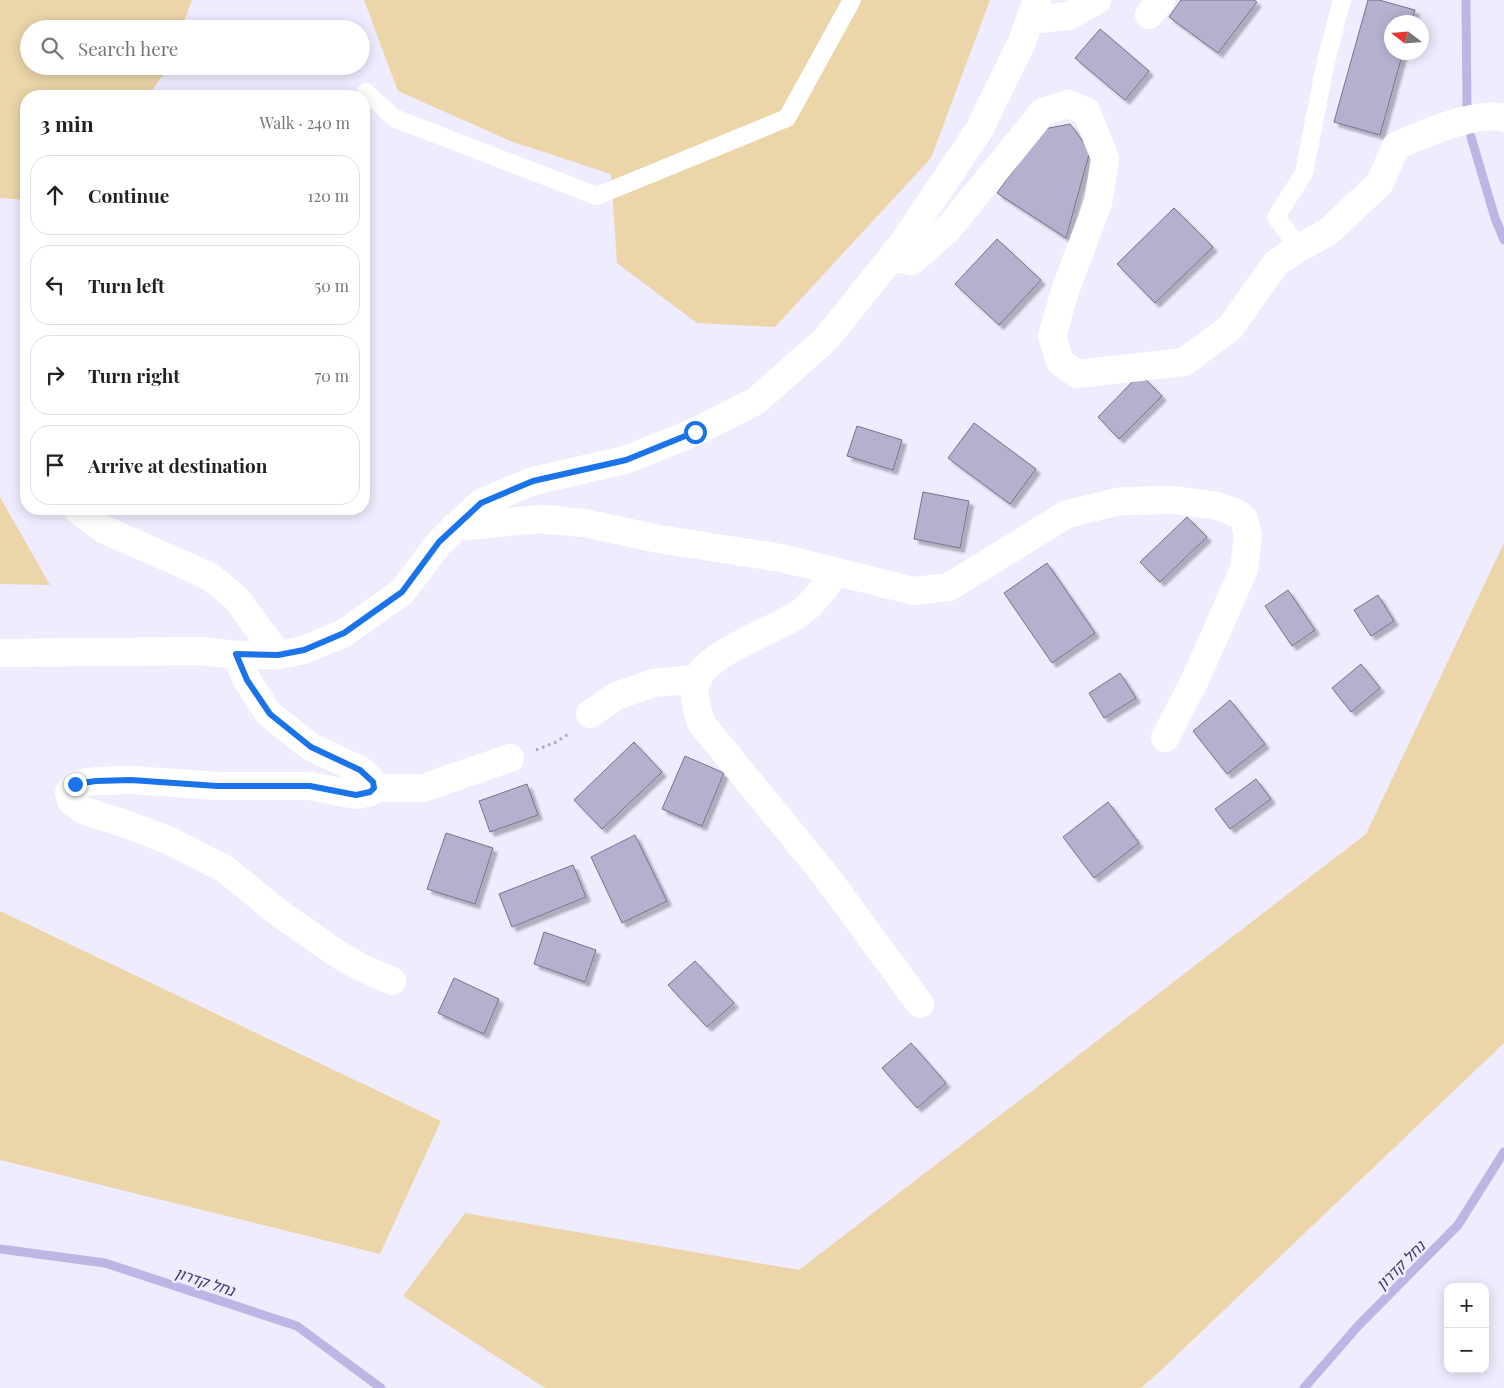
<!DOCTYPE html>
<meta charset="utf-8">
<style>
:root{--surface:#fff;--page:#f2f2f2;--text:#222;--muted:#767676;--line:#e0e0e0}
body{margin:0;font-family:"Playfair Display","Noto Sans Hebrew",serif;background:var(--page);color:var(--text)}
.controls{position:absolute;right:15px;bottom:15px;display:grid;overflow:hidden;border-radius:10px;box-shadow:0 2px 12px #0003}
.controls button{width:45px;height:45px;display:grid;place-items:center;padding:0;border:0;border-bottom:1px solid var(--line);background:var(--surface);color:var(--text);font:25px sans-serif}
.compass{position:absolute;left:1384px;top:15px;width:45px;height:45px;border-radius:50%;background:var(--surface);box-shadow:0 2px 12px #0003;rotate:286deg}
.stop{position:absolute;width:15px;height:15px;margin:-11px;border:4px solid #1a73e8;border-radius:50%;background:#fff}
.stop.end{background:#1a73e8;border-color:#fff;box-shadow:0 1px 5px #0008}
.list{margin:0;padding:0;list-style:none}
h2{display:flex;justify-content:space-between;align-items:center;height:65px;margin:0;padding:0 20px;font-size:21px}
h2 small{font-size:16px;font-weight:400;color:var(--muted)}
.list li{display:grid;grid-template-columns:32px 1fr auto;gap:15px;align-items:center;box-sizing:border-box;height:80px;margin:0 10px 10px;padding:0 10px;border:1px solid var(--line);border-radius:20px}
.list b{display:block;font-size:19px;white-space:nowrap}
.list em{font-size:16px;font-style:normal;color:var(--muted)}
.icon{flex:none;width:28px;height:28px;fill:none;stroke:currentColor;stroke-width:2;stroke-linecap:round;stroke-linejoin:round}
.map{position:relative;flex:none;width:1504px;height:1388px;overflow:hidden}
.search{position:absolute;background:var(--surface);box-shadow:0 2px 12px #0003;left:20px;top:20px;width:350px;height:55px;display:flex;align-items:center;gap:12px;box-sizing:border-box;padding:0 18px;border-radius:28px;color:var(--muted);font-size:19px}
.panel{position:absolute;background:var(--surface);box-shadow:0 2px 12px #0003;left:20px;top:90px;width:350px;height:425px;border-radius:20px}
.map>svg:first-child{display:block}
</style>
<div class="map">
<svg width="1504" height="1388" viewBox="0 0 1504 1388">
<defs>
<filter id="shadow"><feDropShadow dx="4.5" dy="4.5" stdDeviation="1" flood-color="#0004"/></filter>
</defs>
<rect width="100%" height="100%" fill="#efecff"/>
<!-- green -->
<path fill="#ebd5a9" d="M0,0H192L181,29H29V66H166L163,75L148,96H26V200L0,198Z
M364,0H990L931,158L775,327L697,323L617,263L611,174L513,142L398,91Z
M0,497L50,585L0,584Z
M1504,543V1043L1156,1375L1141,1388H545L403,1296L465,1213L799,1270L1366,834Z
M0,911L441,1121L380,1254L0,1160Z"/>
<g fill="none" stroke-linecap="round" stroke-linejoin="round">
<!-- stream -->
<path stroke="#beb5e4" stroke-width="9" d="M1466,0L1467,109
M1471,137L1495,218L1504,240
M0,1249L105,1263L297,1326L381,1388
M1304,1388L1358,1326L1458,1225L1504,1152"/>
</g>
<!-- building -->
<path fill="#b5b0ce" stroke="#76718e" filter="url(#shadow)" d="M1181,0H1254L1257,2L1218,53L1169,17Z
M1368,0H1379L1415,10L1411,22H1392V52H1403L1380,135L1334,122Z
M1100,29L1149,71L1125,100L1075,58Z
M1070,124L1090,151L1066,238L997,193L1044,129Z
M1174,208L1213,247L1155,303L1117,264Z
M997,239L1041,280L999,325L955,284Z
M1140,374L1162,396L1119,439L1098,417Z
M974,423L1036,469L1010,504L948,458Z
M857,426L902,440L893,470L847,456Z
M923,492L969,501L960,548L914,539Z
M1187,517L1207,537L1160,582L1140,562Z
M1047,563L1095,633L1052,663L1004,593Z
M1288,590L1315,630L1292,646L1265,606Z
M1378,595L1394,621L1371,636L1354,610Z
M1361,664L1380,688L1351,712L1332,688Z
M1120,673L1136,698L1104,718L1089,693Z
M1230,700L1265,744L1227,774L1193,731Z
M634,742L662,772L602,829L574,800Z
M685,756L724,773L702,826L662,809Z
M1256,779L1271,799L1230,829L1215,809Z
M527,784L538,815L490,832L479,801Z
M1108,802L1139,843L1094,878L1063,837Z
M446,833L493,848L475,904L427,889Z
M635,835L667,901L622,923L591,857Z
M573,865L586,897L512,927L499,894Z
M544,932L596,950L585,982L534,964Z
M695,961L734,1003L707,1027L668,985Z
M454,978L499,999L484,1034L438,1013Z
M911,1043L946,1083L917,1108L882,1068Z"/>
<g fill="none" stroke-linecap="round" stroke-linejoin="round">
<!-- path -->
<path stroke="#afacbc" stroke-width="3" stroke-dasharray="2.5 4" stroke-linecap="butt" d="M536,750L556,742L570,733"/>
<!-- service -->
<path stroke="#fff" stroke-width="18" d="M366,92L394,118L597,196L787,118L852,0
M1299,248L1276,217L1304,173L1326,61L1342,0"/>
<!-- minor -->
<path stroke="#fff" stroke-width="28" d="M1149,15L1161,0
M1030,20L1069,16L1097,0
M892,257L912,261L948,229L1043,112L1067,104L1086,111L1105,158L1098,203L1066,288L1052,336L1060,362L1077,374L1184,362L1231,327L1276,263L1299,248L1328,232L1380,183L1396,146C1420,135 1479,110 1504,118
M77,509L103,529L209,576L236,598L278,655
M454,527L541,519L584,523L659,539L781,558L914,591L949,587L1067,514L1121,501L1175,500L1217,506L1237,513L1244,519L1248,536L1244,569L1196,678L1165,738
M836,573C824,587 813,605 797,615C773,631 700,655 695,685C693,697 698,712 701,723L826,876L920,1004
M0,653L202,651L236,655H278L304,650L344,633L402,592L439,543L481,503L533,481L625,460L695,432L756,401L826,339L903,243L979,130L1022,42L1037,0
M236,655L247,680L269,714L311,747L360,770L373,782L374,788L371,792L356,795L310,786H217L131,780L96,781L75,784L69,793L72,802L85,811L123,823L168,840L225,869L279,913L336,953L360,967L392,981
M590,714L616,696L654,683L698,679
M374,788H423L510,758"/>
</g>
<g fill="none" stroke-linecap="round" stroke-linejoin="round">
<!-- route -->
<path stroke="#1a73e8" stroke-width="6" d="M75,784L96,781L131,780L217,786H310L356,795L370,792L374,788L373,782L360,770L311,747L270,714L247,680L236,654L278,655L304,650L344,633L402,592L439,542L481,503L533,481L626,460L695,432"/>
</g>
<g text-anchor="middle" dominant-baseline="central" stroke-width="5" stroke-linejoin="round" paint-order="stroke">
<!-- water labels -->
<g font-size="15" font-style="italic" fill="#41326b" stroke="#efecff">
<text transform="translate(1400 1265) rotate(-45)">נחל קדרון</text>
<text transform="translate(205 1281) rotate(18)">נחל קדרון</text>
</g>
</g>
</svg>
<div class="controls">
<button>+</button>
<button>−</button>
</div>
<svg class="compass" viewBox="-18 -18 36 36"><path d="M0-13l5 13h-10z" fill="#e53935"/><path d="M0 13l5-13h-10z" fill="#767676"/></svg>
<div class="stop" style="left:695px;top:432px"></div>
<div class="stop end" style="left:75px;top:784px"></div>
<div class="search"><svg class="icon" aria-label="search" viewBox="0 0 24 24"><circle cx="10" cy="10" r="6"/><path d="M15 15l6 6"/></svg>Search here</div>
<section class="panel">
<h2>3 min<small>Walk · 240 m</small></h2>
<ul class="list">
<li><svg class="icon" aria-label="ahead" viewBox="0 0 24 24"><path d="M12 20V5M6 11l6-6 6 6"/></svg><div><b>Continue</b></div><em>120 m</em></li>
<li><svg class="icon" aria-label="left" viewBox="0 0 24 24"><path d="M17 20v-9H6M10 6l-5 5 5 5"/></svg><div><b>Turn left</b></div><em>50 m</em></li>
<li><svg class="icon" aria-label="right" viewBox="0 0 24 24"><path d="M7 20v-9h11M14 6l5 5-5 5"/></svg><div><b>Turn right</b></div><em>70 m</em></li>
<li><svg class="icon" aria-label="arrive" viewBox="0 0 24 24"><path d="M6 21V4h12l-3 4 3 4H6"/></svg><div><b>Arrive at destination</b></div></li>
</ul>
</section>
</div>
